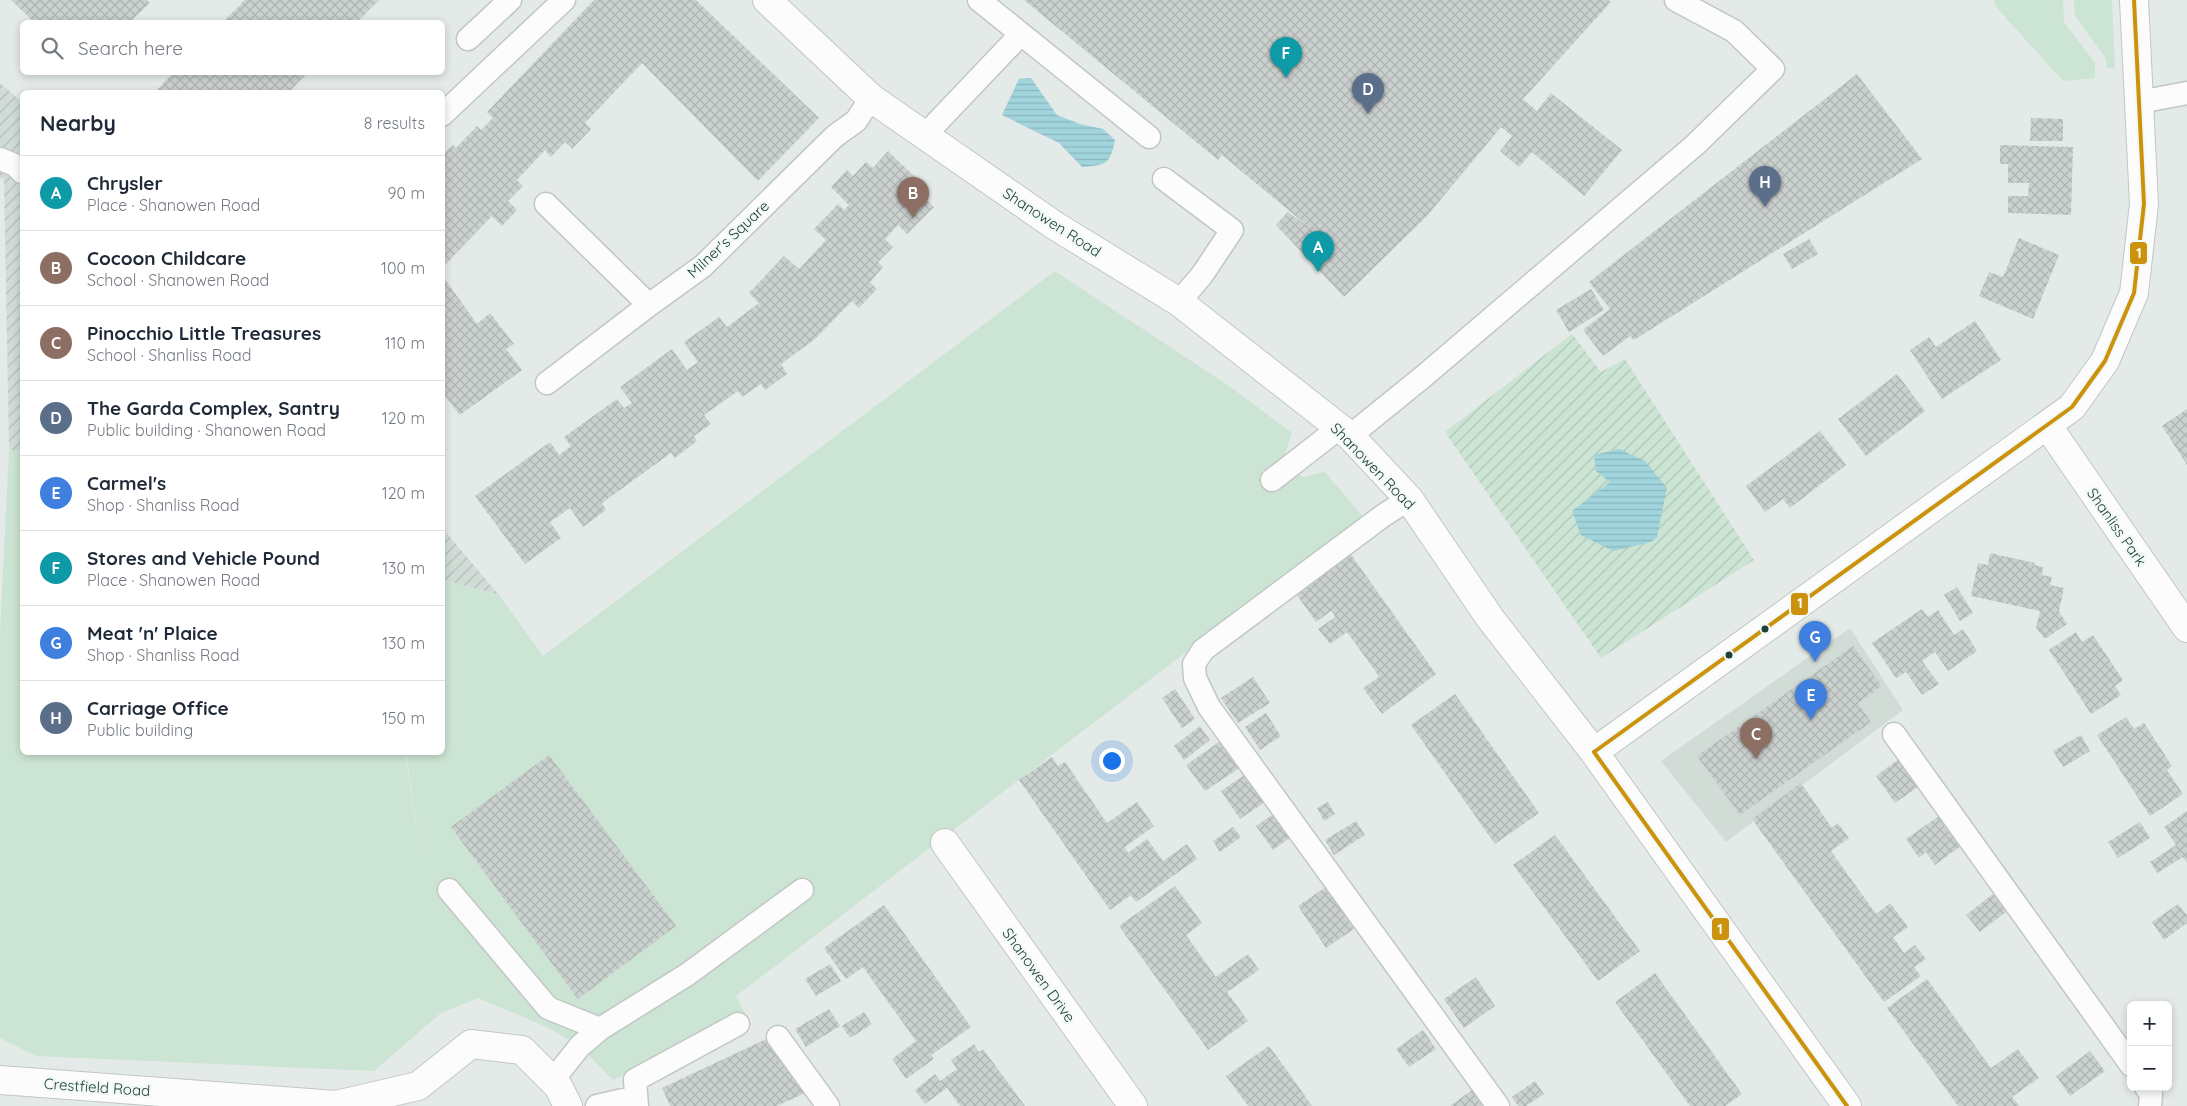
<!DOCTYPE html>
<meta charset="utf-8">
<style>
:root{--surface:#fff;--page:#f6f6f7;--text:#1f2937;--muted:#747a83;--line:#e0e1e3;--accent:#657c75}
body{margin:0;font-family:Quicksand,sans-serif;background:var(--page);color:var(--text)}
.controls{position:absolute;right:15px;bottom:15px;display:grid;overflow:hidden;border-radius:8px;box-shadow:0 2px 8px #0003}
.controls button{width:45px;height:45px;display:grid;place-items:center;padding:0;border:0;border-bottom:1px solid var(--line);background:var(--surface);color:var(--text);font:25px sans-serif}
.you{position:absolute;left:1111px;top:760px;width:18px;height:18px;margin:-12px;border:4px solid #fff;border-radius:50%;background:#1a73e8;box-shadow:0 0 0 8px #1a73e833}
.badge{display:grid;place-items:center;width:32px;height:32px;border-radius:50%;background:var(--accent);color:#fff;font-size:16px;font-weight:700}
.pin{position:absolute;translate:-50% -41px;filter:drop-shadow(0 1px 2px #0008)}
.pin::after{content:'';position:absolute;top:26px;width:18px;height:15px;background:inherit;clip-path:polygon(0 0,100% 0,50% 100%)}
.list{margin:0;padding:0;list-style:none}
h2{display:flex;justify-content:space-between;align-items:center;height:65px;margin:0;padding:0 20px;font-size:21px}
h2 small{font-size:16px;font-weight:400;color:var(--muted)}
.list li{display:grid;grid-template-columns:32px 1fr auto;gap:15px;align-items:center;box-sizing:border-box;height:75px;padding:0 20px;border-top:1px solid var(--line)}
.list b{display:block;font-size:19px;white-space:nowrap}
.list p{margin:0;font-size:16px;white-space:nowrap;color:var(--muted)}
.list em{font-size:16px;font-style:normal;color:var(--muted)}
.icon{flex:none;width:28px;height:28px;fill:none;stroke:currentColor;stroke-width:2;stroke-linecap:round;stroke-linejoin:round}
.map{position:relative;flex:none;width:2187px;height:1106px;overflow:hidden}
.search{position:absolute;background:var(--surface);box-shadow:0 2px 8px #0003;left:20px;top:20px;width:425px;height:55px;display:flex;align-items:center;gap:12px;box-sizing:border-box;padding:0 18px;border-radius:8px;color:var(--muted);font-size:19px}
.panel{position:absolute;background:var(--surface);box-shadow:0 2px 8px #0003;left:20px;top:90px;width:425px;height:665px;border-radius:8px}
.map>svg:first-child{display:block}
</style>
<div class="map">
<svg width="2187" height="1106" viewBox="0 0 2187 1106">
<defs>
<pattern id="industrial-furrows" width="10" height="10" patternUnits="userSpaceOnUse" patternTransform="scale(1.25)"><rect width="10" height="10" fill="#d1dcd7"/><path d="M-1 1l2-2M0 10L10 0M9 11l2-2" fill="none" stroke="#b3beb9"/></pattern>
<pattern id="garden-furrows" width="10" height="10" patternUnits="userSpaceOnUse" patternTransform="scale(1.25)"><rect width="10" height="10" fill="#cce4d3"/><path d="M-1 1l2-2M0 10L10 0M9 11l2-2" fill="none" stroke="#afc5b6"/></pattern>
<pattern id="water-rules" width="6" height="5" patternUnits="userSpaceOnUse" patternTransform="scale(1.25)"><rect width="6" height="5" fill="#a1d4dc"/><path d="M0 2.5h6" fill="none" stroke="#8ab7bd"/></pattern>
<pattern id="building-cross-hatch" width="8" height="8" patternUnits="userSpaceOnUse" patternTransform="scale(1.25)"><rect width="8" height="8" fill="#cbd1cf"/><path d="M0 0l8 8M0 8l8-8" fill="none" stroke="#aeb4b2"/></pattern>
</defs>
<rect width="100%" height="100%" fill="#e4eae7"/>
<!-- built -->
<path fill="#d1dcd7" d="M1850,628L1903,710L1726,842L1661,761Z"/>
<!-- industrial -->
<path fill="url(#industrial-furrows)" d="M0,83L22,102V454L9,449L4,179L0,178Z
M443,529L499,595L443,580Z"/>
<!-- grass -->
<path fill="#cce4d3" d="M1994,0H2063L2064,22L2095,63V78L2063,81L1996,7Z
M2074,0H2112L2115,69L2107,68L2106,59L2075,16Z
M1055,271L1232,388L1292,433L1284,456L1302,477L1325,472L1363,517L736,996L745,1013L613,1080L580,1046L547,1027L478,998L441,1013L374,1071L36,1056L0,1038V634L9,449L22,454V752L405,753L421,856L406,753L442,752L443,580L499,595L543,656Z"/>
<!-- garden -->
<path fill="url(#garden-furrows)" d="M1572,334L1601,372L1625,359L1754,560L1601,658L1445,432Z"/>
<!-- water -->
<path fill="url(#water-rules)" d="M1031,78L1057,115L1080,124L1103,129L1115,140C1110,165 1106,165 1082,167L1059,143L1002,115L1019,79Z
M1619,449L1645,461L1667,488L1657,537L1651,542L1613,551L1581,535L1572,511L1610,482L1596,471L1594,455Z"/>
<!-- building -->
<path fill="url(#building-cross-hatch)" d="M11,0H147L150,3L130,22H34Z
M245,0H379L357,22H223Z
M594,0H696L819,118L758,181L642,63L585,123L591,129L572,149L565,142L551,157L545,150L517,180L523,186L508,201L517,210L502,226L492,216L442,268V155L453,145L456,148L477,126L481,130L493,118L487,112Z
M1024,0H1608L1611,2L1523,99L1537,111L1551,93L1622,150L1584,196L1532,152L1519,167L1500,151L1512,136L1501,127L1427,216L1344,297L1276,225L1288,212L1310,228L1222,155L1218,160Z
M174,72H308L289,92H155Z
M1857,74L1922,159L1634,340L1630,336L1603,356L1583,330L1610,309L1589,282Z
M2031,118L2063,119V141H2030Z
M2000,145L2073,147L2071,215L2008,213V196H2028L2029,183H2008V164H2000Z
M888,151L916,178L910,184L934,207L907,234L898,225L885,239L893,247L878,262L883,267L870,282L877,289L859,308L852,301L815,339L781,364L787,374L765,390L761,384L742,397L738,391L704,415L711,424L694,436L697,441L675,458L671,453L602,503L606,510L583,527L570,508L550,522L561,538L525,564L475,496L550,442L559,455L571,446L564,437L617,399L624,408L632,403L620,387L672,349L687,370L698,362L684,342L719,317L727,327L759,303L749,293L784,256L799,269L826,240L814,229L838,204L844,210L849,205L831,187L847,170L853,176L866,162L873,168Z
M2019,238L2059,255L2033,319L1979,296L1989,272L2003,277Z
M1809,239L1818,254L1792,269L1783,254Z
M442,275L477,324L490,313L514,344L506,349L522,370L460,415L442,392Z
M1591,289L1604,310L1569,332L1556,310Z
M1975,321L2001,360L1942,399L1910,350L1929,337L1936,347Z
M1897,374L1925,411L1866,456L1838,419Z
M2187,409V465L2162,426Z
M1820,431L1846,465L1790,508L1783,499L1765,512L1746,486Z
M1347,549L1436,674L1382,714L1363,688L1379,677L1376,672L1347,632L1330,644L1318,629L1335,617L1334,614L1331,611L1316,622L1292,588Z
M1990,553L2035,563L2034,565L2043,567L2042,575L2052,577L2050,585L2064,588L2059,611L2067,624L2045,639L2036,628L2040,611L1971,596L1978,563L1988,565Z
M1957,587L1973,613L1960,621L1944,595Z
M1922,609L1928,617L1938,610L1954,635L1963,629L1977,651L1948,671L1935,652L1922,661L1939,684L1922,695L1906,672L1896,678L1872,643Z
M2076,632L2082,642L2093,635L2123,680L2115,686L2121,695L2091,714L2049,650Z
M1853,646L1882,686L1858,703L1871,722L1740,815L1697,756Z
M1253,677L1270,703L1238,723L1221,698Z
M1175,689L1195,719L1182,728L1162,698Z
M1455,694L1539,813L1495,844L1411,725Z
M1266,713L1281,736L1260,750L1245,727Z
M2126,717L2134,729L2144,723L2172,766L2167,770L2183,794L2150,816L2097,735Z
M1200,726L1210,740L1184,760L1174,746Z
M2081,735L2090,751L2063,767L2053,751Z
M1222,740L1241,767L1205,791L1186,765Z
M549,755L676,926L578,999L451,827Z
M1052,757L1058,766L1065,762L1107,823L1137,802L1154,826L1125,847L1128,853L1147,839L1163,861L1187,844L1197,859L1136,902L1131,895L1110,910L1019,780Z
M1899,759L1918,787L1895,803L1876,776Z
M1246,774L1265,802L1240,819L1221,791Z
M1801,783L1832,828L1838,823L1849,838L1831,851L1876,914L1890,903L1908,927L1893,937L1904,953L1915,945L1926,959L1914,967L1921,976L1884,1002L1752,819Z
M1328,802L1335,814L1324,821L1317,808Z
M2187,811V863L2183,857L2157,873L2150,862L2176,845L2164,827Z
M1275,813L1291,837L1273,850L1256,826Z
M1939,816L1961,846L1935,865L1926,852L1919,858L1906,839Z
M1356,821L1365,835L1334,855L1325,840Z
M2140,822L2150,838L2118,858L2108,842Z
M1233,827L1241,837L1220,852L1213,841Z
M1555,835L1640,951L1598,981L1513,865Z
M1175,886L1202,923L1186,935L1216,977L1248,954L1259,970L1227,992L1248,1021L1208,1050L1119,926Z
M1326,887L1354,929L1326,948L1298,906Z
M1993,894L2007,911L1980,932L1966,915Z
M2178,904L2187,915V923L2164,940L2152,922Z
M884,905L971,1027L931,1055L934,1059L906,1079L892,1059L916,1041L863,967L846,979L824,948Z
M830,964L841,981L816,996L805,979Z
M1655,973L1742,1094L1725,1106H1690L1615,1002Z
M1476,977L1495,1006L1464,1028L1444,999Z
M1927,979L1991,1068L2018,1049L2039,1078L2012,1097L2019,1106H1958L1887,1008Z
M829,1009L840,1026L806,1047L795,1029Z
M864,1012L872,1024L850,1038L842,1026Z
M1423,1030L1436,1049L1409,1067L1396,1049Z
M766,1039L807,1092L777,1106H670L662,1088Z
M974,1044L979,1052L983,1049L1025,1106H960L947,1088L925,1104L915,1090L935,1074L940,1081L957,1069L951,1060Z
M1269,1046L1291,1076L1312,1106H1248L1226,1076Z
M2090,1051L2105,1071L2070,1096L2056,1076Z
M1535,1081L1544,1094L1526,1106H1518L1512,1097Z
M1475,1088L1487,1106H1450Z"/>
<g fill="none" stroke-linecap="round" stroke-linejoin="round">
<defs>
<path id="lane" d="M979,0L1149,137
M468,39L510,0
M2139,102L2187,93
M442,115L564,0
M925,135L1021,34
M0,159L15,165L22,172
M1164,179L1232,230L1202,275L1179,302
M546,204L649,305
M547,383L649,305L703,266L835,136L856,121L871,98
M1350,436L1424,376L1695,145L1773,69L1734,31L1676,0
M1272,480L1339,428
M1409,499L1384,515L1203,650L1194,664L1195,678L1209,707L1498,1106
M1894,734L2131,1065
M449,890L548,1008L600,1029
M778,1037L828,1106
M552,1081L580,1046L600,1029L688,974L802,890
M2146,1087L2151,1094L2150,1106
M597,1106L636,1097
M637,1106L635,1080L738,1024"/>
<path id="street" d="M767,0L871,98L1054,225L1179,302L1350,436L1409,499L1490,618L1594,752L1847,1106
M2047,425L2187,628
M1594,752L2047,425L2072,407L2105,361L2134,293L2144,204L2134,0
M945,843L1133,1106
M0,1080L336,1105L418,1086L471,1044L522,1050L558,1086L568,1106"/>
</defs>
<!-- lane casing -->
<use href="#lane" stroke="#c1c7c4" stroke-width="25"/>
<!-- street casing -->
<use href="#street" stroke="#c1c7c4" stroke-width="30"/>
<!-- lane -->
<use href="#lane" stroke="#fbfcfb" stroke-width="22"/>
<!-- street -->
<use href="#street" stroke="#fbfcfb" stroke-width="28"/>
<defs>
<path id="bus-1" d="M1594,752L2072,407L2105,361L2134,293L2144,204L2134,0
M1594,752L1847,1106"/>
</defs>
<!-- bus-1 casing -->
<use href="#bus-1" stroke="#f2f9f6" stroke-width="8"/>
<!-- bus-1 -->
<use href="#bus-1" stroke="#cc920b" stroke-width="4"/>
</g>
<!-- markers -->
<g fill="#204037" stroke="#f2f9f6" stroke-width="2">
<circle cx="1765" cy="629" r="4.5"/>
<circle cx="1729" cy="655" r="4.5"/>
</g>
<g text-anchor="middle" dominant-baseline="central" stroke-width="4.5" stroke-linejoin="round" paint-order="stroke">
<!-- street labels -->
<g font-size="15" fill="#204037" stroke="#f2f9f6">
<text transform="translate(1052 222) rotate(33)">Shanowen Road</text>
<text transform="translate(728 239) rotate(-43)">Milner's Square</text>
<text transform="translate(1373 466) rotate(46)">Shanowen Road</text>
<text transform="translate(2117 527) rotate(55)">Shanliss Park</text>
<text transform="translate(1039 975) rotate(54)">Shanowen Drive</text>
<text transform="translate(97 1087) rotate(4)">Crestfield Road</text>
</g>
</g>
<g stroke="#f2f9f6" stroke-width="2">
<rect x="2129" y="241" width="19" height="24" rx="5" fill="#cc920b"/>
<rect x="1790" y="592" width="19" height="24" rx="5" fill="#cc920b"/>
<rect x="1711" y="917" width="19" height="24" rx="5" fill="#cc920b"/>
</g>
<g font-size="14" text-anchor="middle" font-weight="bold" fill="#fff">
<text x="2139" y="258">1</text>
<text x="1800" y="608">1</text>
<text x="1720" y="934">1</text>
</g>
</svg>
<div class="controls">
<button>+</button>
<button>−</button>
</div>
<div class="you"></div>
<div class="pin badge" style="left:1318px;top:272px;background:#0f9aa8">A</div>
<div class="pin badge" style="left:913px;top:218px;background:#8d6e63">B</div>
<div class="pin badge" style="left:1756px;top:759px;background:#8d6e63">C</div>
<div class="pin badge" style="left:1368px;top:114px;background:#5c6f8a">D</div>
<div class="pin badge" style="left:1811px;top:720px;background:#3f7fe0">E</div>
<div class="pin badge" style="left:1286px;top:78px;background:#0f9aa8">F</div>
<div class="pin badge" style="left:1815px;top:662px;background:#3f7fe0">G</div>
<div class="pin badge" style="left:1765px;top:207px;background:#5c6f8a">H</div>
<div class="search"><svg class="icon" aria-label="search" viewBox="0 0 24 24"><circle cx="10" cy="10" r="6"/><path d="M15 15l6 6"/></svg>Search here</div>
<section class="panel">
<h2>Nearby<small>8 results</small></h2>
<ul class="list">
<li><span class="badge" style="background:#0f9aa8">A</span><div><b>Chrysler</b><p>Place · Shanowen Road</p></div><em>90 m</em></li>
<li><span class="badge" style="background:#8d6e63">B</span><div><b>Cocoon Childcare</b><p>School · Shanowen Road</p></div><em>100 m</em></li>
<li><span class="badge" style="background:#8d6e63">C</span><div><b>Pinocchio Little Treasures</b><p>School · Shanliss Road</p></div><em>110 m</em></li>
<li><span class="badge" style="background:#5c6f8a">D</span><div><b>The Garda Complex, Santry</b><p>Public building · Shanowen Road</p></div><em>120 m</em></li>
<li><span class="badge" style="background:#3f7fe0">E</span><div><b>Carmel's</b><p>Shop · Shanliss Road</p></div><em>120 m</em></li>
<li><span class="badge" style="background:#0f9aa8">F</span><div><b>Stores and Vehicle Pound</b><p>Place · Shanowen Road</p></div><em>130 m</em></li>
<li><span class="badge" style="background:#3f7fe0">G</span><div><b>Meat 'n' Plaice</b><p>Shop · Shanliss Road</p></div><em>130 m</em></li>
<li><span class="badge" style="background:#5c6f8a">H</span><div><b>Carriage Office</b><p>Public building</p></div><em>150 m</em></li>
</ul>
</section>
</div>
